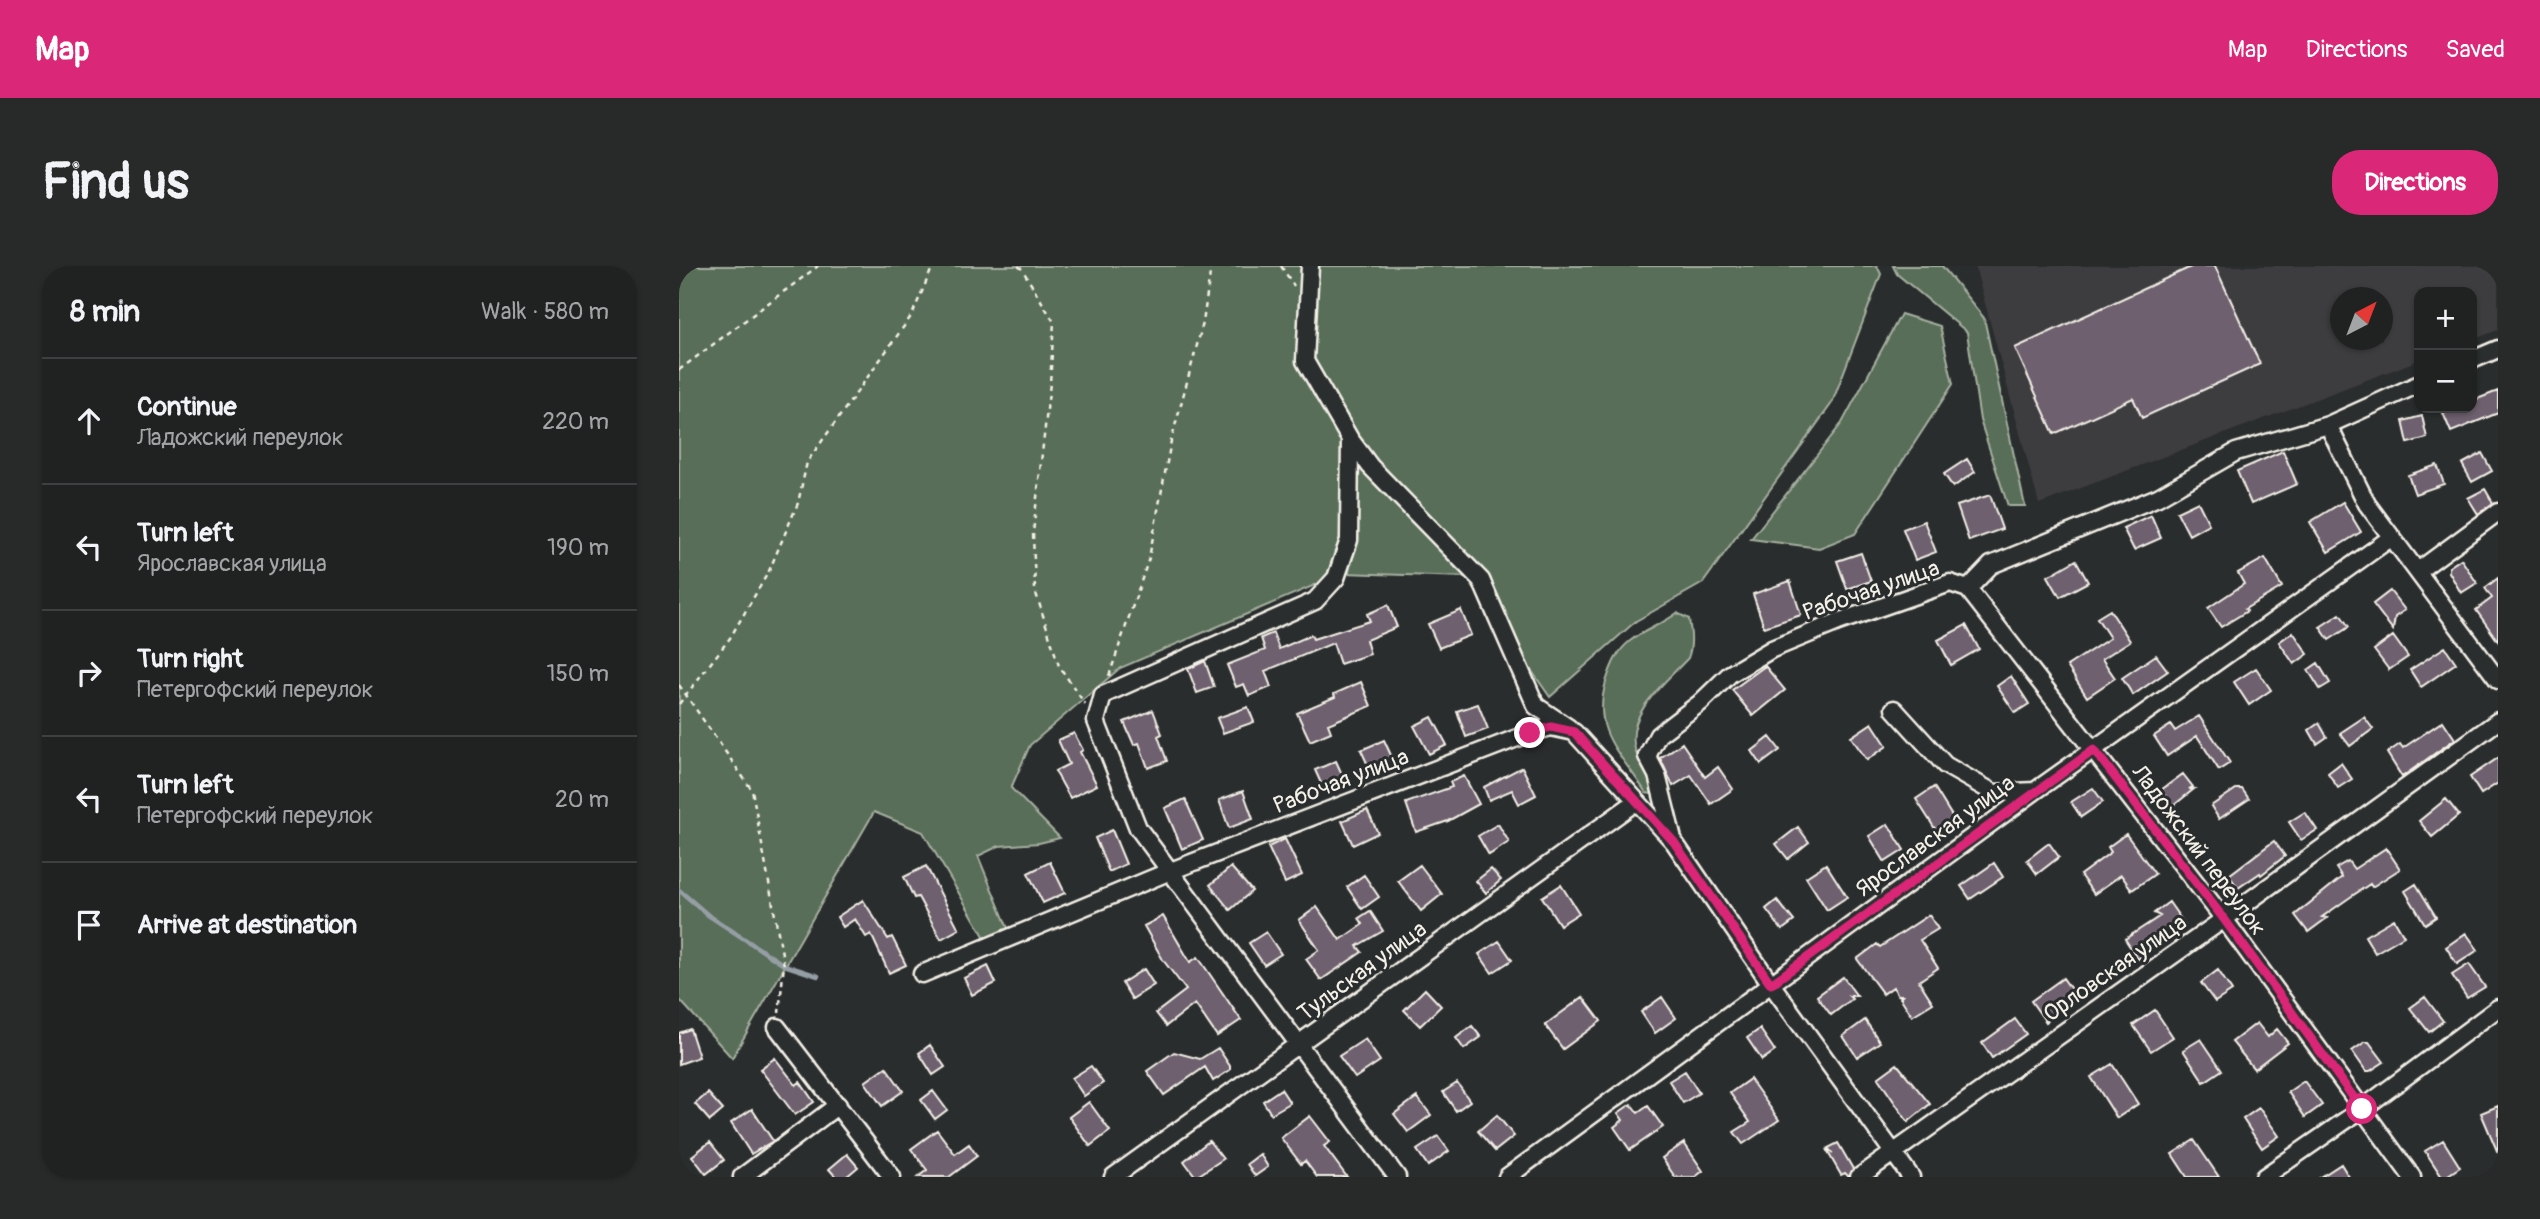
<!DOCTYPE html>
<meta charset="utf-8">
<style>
:root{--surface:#202222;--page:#282a2a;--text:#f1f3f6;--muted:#a2a4a5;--line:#3d3f40;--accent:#db2777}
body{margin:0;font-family:Pangolin,sans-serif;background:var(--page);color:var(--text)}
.controls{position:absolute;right:21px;top:21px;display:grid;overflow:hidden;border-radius:14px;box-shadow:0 2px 5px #0004}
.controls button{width:63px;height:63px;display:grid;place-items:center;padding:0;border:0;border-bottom:2px solid var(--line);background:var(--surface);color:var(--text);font:35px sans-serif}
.compass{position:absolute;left:1651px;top:21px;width:63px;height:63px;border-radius:50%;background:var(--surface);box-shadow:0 2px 5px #0004;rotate:42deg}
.stop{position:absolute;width:21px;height:21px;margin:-16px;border:5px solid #db2777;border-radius:50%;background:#fff}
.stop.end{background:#db2777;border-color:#fff;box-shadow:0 2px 7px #0008}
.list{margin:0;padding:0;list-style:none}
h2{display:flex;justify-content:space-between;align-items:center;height:91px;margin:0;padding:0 28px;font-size:30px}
h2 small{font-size:23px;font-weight:400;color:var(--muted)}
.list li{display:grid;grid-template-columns:46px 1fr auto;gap:21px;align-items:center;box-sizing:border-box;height:126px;padding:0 28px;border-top:2px solid var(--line)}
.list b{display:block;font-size:26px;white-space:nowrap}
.list p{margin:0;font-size:23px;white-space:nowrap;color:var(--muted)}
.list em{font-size:23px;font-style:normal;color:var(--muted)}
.icon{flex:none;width:38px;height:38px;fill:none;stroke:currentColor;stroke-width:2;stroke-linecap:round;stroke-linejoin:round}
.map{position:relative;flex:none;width:1819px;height:911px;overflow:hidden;border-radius:28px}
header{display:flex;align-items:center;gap:42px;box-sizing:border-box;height:98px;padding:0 35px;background:var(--accent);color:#fff}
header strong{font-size:33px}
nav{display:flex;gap:38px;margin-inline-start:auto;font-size:24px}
.intro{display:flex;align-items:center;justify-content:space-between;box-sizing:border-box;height:168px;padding:0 42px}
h1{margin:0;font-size:49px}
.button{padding:18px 32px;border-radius:28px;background:var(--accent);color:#fff;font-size:24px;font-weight:700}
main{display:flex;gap:42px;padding:0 42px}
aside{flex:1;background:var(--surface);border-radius:28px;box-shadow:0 2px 5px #0004}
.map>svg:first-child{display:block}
</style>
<header>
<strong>Map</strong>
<nav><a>Map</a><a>Directions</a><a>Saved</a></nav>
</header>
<div class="intro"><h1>Find us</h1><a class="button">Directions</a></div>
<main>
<aside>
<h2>8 min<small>Walk · 580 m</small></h2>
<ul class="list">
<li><svg class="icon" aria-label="ahead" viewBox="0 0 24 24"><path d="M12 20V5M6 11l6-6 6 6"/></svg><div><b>Continue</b><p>Ладожский переулок</p></div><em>220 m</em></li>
<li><svg class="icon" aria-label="left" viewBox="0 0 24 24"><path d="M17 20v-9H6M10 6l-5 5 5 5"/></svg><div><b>Turn left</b><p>Ярославская улица</p></div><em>190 m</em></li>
<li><svg class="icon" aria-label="right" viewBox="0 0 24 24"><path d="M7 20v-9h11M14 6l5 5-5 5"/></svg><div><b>Turn right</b><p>Петергофский переулок</p></div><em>150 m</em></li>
<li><svg class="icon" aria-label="left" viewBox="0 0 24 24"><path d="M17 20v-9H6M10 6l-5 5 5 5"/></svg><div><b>Turn left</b><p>Петергофский переулок</p></div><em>20 m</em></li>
<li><svg class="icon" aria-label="arrive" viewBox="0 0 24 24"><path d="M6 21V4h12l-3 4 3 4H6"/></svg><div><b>Arrive at destination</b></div></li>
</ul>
</aside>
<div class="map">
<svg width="1819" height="911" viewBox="0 0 1819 911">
<rect width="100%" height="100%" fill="#2a2d2e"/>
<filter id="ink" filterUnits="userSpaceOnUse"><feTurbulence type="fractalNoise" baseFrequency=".0143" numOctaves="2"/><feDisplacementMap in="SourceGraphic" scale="14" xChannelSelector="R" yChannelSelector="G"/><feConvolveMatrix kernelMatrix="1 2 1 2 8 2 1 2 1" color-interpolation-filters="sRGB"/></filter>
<g filter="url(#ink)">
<!-- built -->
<path fill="#3e3c41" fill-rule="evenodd" d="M1296,0H1819V64L1793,74V26H1740V94L1360,238ZM1661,32H1703V74H1661Z"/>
<!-- green -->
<path fill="#596e59" stroke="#a6b0a0" stroke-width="2" d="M0,0H1198L1202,8L1153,137L1024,317L957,355L871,431L787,311L664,307L441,402L351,479L332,522L381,572L360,577L320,580L299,590L333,672L312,682L244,566L195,546L53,792L0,733Z
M1214,0H1263L1305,52L1346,240H1329L1301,154L1288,66L1218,8Z
M1222,48L1261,60L1274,118L1176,268L1140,282L1072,273L1163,157Z
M998,347L1010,353C1012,366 1014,379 1009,392C988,415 946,447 956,483C960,499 972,510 973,528L967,527C942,487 912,467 927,416C932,400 938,385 951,375C965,364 984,358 998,347Z"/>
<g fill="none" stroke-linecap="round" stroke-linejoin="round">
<!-- stream -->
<path stroke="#949ea4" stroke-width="4.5" d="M0,624L29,649L105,699L139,710"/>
</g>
<!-- building -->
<path fill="#6e606e" stroke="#f4f1e8" stroke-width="2" d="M1514,0H1536L1581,98L1463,152L1454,132L1375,168L1336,82Z
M1819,125V147L1772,166L1764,147L1776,142H1793V135Z
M1743,150L1748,172L1729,177L1724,155Z
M1604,185L1618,218L1572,238L1558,205Z
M1803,187L1813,205L1793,216L1783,198Z
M1288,193L1296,206L1274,221L1265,208Z
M1758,199L1765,218L1736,228L1729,209Z
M1806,223L1814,237L1799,248L1789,232Z
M1311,229L1323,263L1290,275L1278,240Z
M1519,236L1530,258L1510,269L1498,246Z
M1664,236L1682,266L1649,286L1631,256Z
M1472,249L1482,272L1455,284L1444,262Z
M1245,255L1257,286L1236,294L1224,263Z
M1182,287L1192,315L1168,323L1158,295Z
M1586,292L1603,321L1566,343L1568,345L1542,361L1529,342L1565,318L1559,307Z
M1782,293L1798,317L1782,327L1770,306V301Z
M1397,294L1409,316L1381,331L1369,310Z
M1819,312V375L1797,344L1813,332L1806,322Z
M1111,315L1122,349L1085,361L1074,328Z
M1711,325L1726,344L1716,351L1714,364L1694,338Z
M709,339L718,361L687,374L691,388L661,398L654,377L586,405L592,421L570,430L565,418L557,421L548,399L586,384L582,372L594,367L600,383L632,369L634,373L691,355L688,348Z
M782,344L792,369L760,382L749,358Z
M1431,344L1451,375L1423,393L1436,412L1408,431L1388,400L1431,372L1418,352Z
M1661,348L1670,361L1650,374L1641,361Z
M1287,359L1300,383L1272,399L1259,374Z
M1614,366L1629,388L1615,398L1600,376Z
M1714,370L1729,391L1710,404L1695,384Z
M1766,381L1777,397L1742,421L1731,404Z
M1477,389L1489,405L1454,429L1443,412Z
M526,395L535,421L518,427L509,403Z
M1639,397L1651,417L1641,423L1629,404Z
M1086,400L1106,424L1074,450L1053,424Z
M1577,402L1592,424L1570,439L1555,416Z
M1332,410L1350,438L1336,447L1318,420Z
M682,416L692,440L649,458L652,466L631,475L618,447L656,431L655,428Z
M799,438L809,463L787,471L778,445Z
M569,441L575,456L544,467L538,452Z
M474,444L483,468L479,470L488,495L469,502L460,477L455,479L445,456Z
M1520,450L1551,497L1540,504L1518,470L1488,490L1475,470L1492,459L1496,465Z
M753,451L768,479L750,488L735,460Z
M1685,451L1694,463L1671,480L1661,467Z
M1764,455L1776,473L1723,511L1708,487L1721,478L1724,482Z
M1193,457L1208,480L1188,494L1172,471Z
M1640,457L1648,471L1638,478L1630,464Z
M395,467L404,484L401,486L418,519L391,532L376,505L390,498L379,474Z
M1091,471L1101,484L1082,498L1073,485Z
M705,474L716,498L693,508L682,484Z
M1003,477L1026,511L1039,501L1054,523L1032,538L1012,509L994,520L981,492Z
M1819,492V517L1802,528L1791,511Z
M657,495L666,515L645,524L636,504Z
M1662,497L1673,513L1659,522L1649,507Z
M843,501L857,529L840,538L833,524L810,534L805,521Z
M1504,508L1514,521L1510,523H1515L1494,540L1482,524Z
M785,510L800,538L769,555L737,566L727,537L773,521L771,516Z
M1255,521L1276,555L1258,566L1237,533Z
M1414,522L1424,536L1402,551L1392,536Z
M1557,523H1563L1570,533L1540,553L1532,540Z
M564,525L574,553L550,562L540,534Z
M506,533L524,574L503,583L486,542Z
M1767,533L1780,549L1753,571L1740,555Z
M688,544L699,567L674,579L663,555Z
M1626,546L1638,564L1622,574L1610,556Z
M819,558L830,576L810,589L799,570Z
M1209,558L1225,584L1206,596L1190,570Z
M1119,561L1130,576L1109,593L1097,578Z
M433,564L447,598L430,606L416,572Z
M1447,568L1476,608L1453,624L1442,609L1415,628L1401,609L1432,586L1429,581Z
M606,573L623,609L606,617L589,581Z
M1595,575L1606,590L1582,609L1581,607L1559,622L1550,609Z
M1370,577L1380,591L1358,608L1348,594Z
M1707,582L1721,603L1693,621L1691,618L1670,632L1643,651L1648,652L1629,666L1616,649L1663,611L1657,602L1669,595L1675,603Z
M371,596L386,627L364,637L349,607Z
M1315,597L1324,611L1291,633L1282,620Z
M1147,598L1168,631L1148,644L1127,611Z
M741,599L763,628L742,645L719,615Z
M247,600L280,663L262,673L239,631L235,632L225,611Z
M552,601L573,625L551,644L531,619Z
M812,603L822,614L807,627L797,615Z
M685,609L700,631L683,643L668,621Z
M1737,618L1757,651L1746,658L1726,625Z
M882,619L900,647L881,659L863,631Z
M184,634L209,673L213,671L227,699L210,707L192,668L187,671L176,653L164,661L158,651Z
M1098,634L1115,655L1103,664L1087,643Z
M1490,636L1506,659L1459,693L1446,673L1481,650L1475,647Z
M638,641L661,674L684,658L680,652L691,645L704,665L678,680L683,686L642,714L627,693L640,684L620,654Z
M1250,649L1259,663L1241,674L1259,702L1240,715L1254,737L1233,750L1221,731L1223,729H1219L1214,721L1204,728L1178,693L1198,678L1201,681Z
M484,650L511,696L519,691L562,754L538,770L516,738L487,760L477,747L507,724L484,694L465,660Z
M1715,653L1725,670L1696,687L1686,670Z
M587,666L602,688L585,699L570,677Z
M1787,667L1799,684L1778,698L1767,681Z
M820,675L833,694L813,707L800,688Z
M1790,698L1806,721L1788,732L1773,709Z
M309,700L317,717L293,729L285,712Z
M465,703L475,719L453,733L443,717Z
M1539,704L1553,725L1536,736L1522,717Z
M1164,711L1178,730H1170L1173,733L1152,749L1138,730Z
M1384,712L1398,732L1367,756L1352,735Z
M746,723L762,740L741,760L725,744Z
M904,731L922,755L884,783L866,759Z
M983,731L997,752L976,767L962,746Z
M1746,731L1764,755L1750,766L1731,742Z
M1476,744L1494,771L1472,785L1454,759Z
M1336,753L1347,768L1313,792L1303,777Z
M1186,754L1201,776L1178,791L1164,770Z
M1578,757L1589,771L1598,763L1609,777L1575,803L1553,776Z
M793,760L802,771L785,783L777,772Z
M11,763L20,791L0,798V767Z
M1081,763L1096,785L1083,794L1068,772Z
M686,773L701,795L676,812L660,790Z
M1522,773L1543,804L1525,816L1504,784Z
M1686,776H1690L1705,796L1691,805H1687L1673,785Z
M251,779L266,801L254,809L240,787Z
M539,782L551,800V804L534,815L526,801L485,829L468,805L495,786L521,793Z
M96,792L117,819L121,816L135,836L116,849L81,803Z
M1218,798L1251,838L1229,856L1199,812Z
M1433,798L1459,838L1438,852L1412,811Z
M412,800L424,817L405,830L393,812Z
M207,801L224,825L203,840L186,816Z
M1006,805L1020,827L1004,837L990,815Z
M1071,813L1100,854L1064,878L1055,866L1071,856L1051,827Z
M1625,815L1643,839L1626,851L1609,826Z
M778,817L791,835L777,845L764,826Z
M602,823L611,837L592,848L584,835Z
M254,825L268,844L256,853L242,834Z
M29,827L44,844L31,855L16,838Z
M738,831L752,849L729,866L715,848Z
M410,836L431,865L411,880L390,851Z
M952,838L959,847L969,840L984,861L951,884L935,861L944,854L939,847Z
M1819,840V887L1802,847Z
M1580,842L1600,870L1583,882L1564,853Z
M73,843L94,875L72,888L52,857Z
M818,849L835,870L816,885L799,865Z
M631,850L651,876L645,880L668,911H638L626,895L622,898L602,872Z
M258,864L276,888L290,878L298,890L270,911H239L248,904L232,883Z
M759,870L770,885L749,900L738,884Z
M1515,874L1540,911H1508L1493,888Z
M1764,874L1781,901L1766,911H1763L1746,885Z
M530,875L544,893L517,911L505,895Z
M31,876L45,894L27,908L13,890Z
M1005,877L1024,905L1016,911H996L983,892Z
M1159,877L1174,903L1170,911L1166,907L1162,909L1147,883L1154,888L1149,882Z
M168,888L179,901L167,911H157L150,903Z
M581,888L589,901L576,910L568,898Z
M1662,898L1670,911H1642Z"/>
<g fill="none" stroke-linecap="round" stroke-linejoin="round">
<defs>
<path id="minor" d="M631,0L626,95L671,173L691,200L802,314L857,440L890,462
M1793,94L1819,83
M1649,159L1688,238L1819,414
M671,173L670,274L657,312L636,335L424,429L417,455L459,562L718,911
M1739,305L1819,246
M1289,323L1545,653L1733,911
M1215,443L1266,499L1315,527L1356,525
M994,573L978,509L968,490L979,469L1021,437L1051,408L1093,383L1159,356L1271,317L1289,323L1312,299L1479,231L1557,186L1649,159L1740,118
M243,708L489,606L851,467L872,461L895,466L995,576L1092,718L1232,911
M98,761L213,911
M63,911L159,839
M434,911L958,535
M828,911L1356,525L1713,271
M1180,911L1545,653L1819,455
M1585,911L1683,843L1819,742"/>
</defs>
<!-- minor casing -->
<use href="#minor" stroke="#f4f1e8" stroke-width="21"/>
<!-- path -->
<path stroke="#f4f1e8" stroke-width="2.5" stroke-dasharray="5 5" stroke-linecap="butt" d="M339,0L343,3L375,56L371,117L354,267L356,324L380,400L406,438
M602,0L615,20
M0,104L139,0
M430,410L470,292L492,175L524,57L532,0
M0,419L73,524L105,699L100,747
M0,438L51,372L90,305L119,237L128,196L233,49L254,0"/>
<!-- minor -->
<use href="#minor" stroke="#2a2d2e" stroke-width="16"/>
</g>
</g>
<g fill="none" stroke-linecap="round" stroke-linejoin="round" filter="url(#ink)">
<!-- route -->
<path stroke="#db2777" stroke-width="9" d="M851,467L872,461L895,466L995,576L1092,718L1415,484L1545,653L1683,843"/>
</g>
<g text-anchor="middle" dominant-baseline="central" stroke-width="6" stroke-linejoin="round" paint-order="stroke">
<!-- street labels -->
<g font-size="23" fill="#f4f1e8" stroke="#2a2d2e">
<text transform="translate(1192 324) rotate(-19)">Рабочая улица</text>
<text transform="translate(662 515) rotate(-21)">Рабочая улица</text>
<text transform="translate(1256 570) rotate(-36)">Ярославская улица</text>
<text transform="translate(1520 584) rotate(53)">Ладожский переулок</text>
<text transform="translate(1436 702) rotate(-35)">Орловская улица</text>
<text transform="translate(683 705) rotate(-36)">Тульская улица</text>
</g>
</g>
</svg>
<div class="controls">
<button>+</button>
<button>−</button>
</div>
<svg class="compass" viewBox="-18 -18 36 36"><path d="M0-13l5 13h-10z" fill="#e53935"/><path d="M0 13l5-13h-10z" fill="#a2a4a5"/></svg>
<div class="stop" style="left:1683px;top:843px"></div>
<div class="stop end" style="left:851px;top:467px"></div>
</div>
</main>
